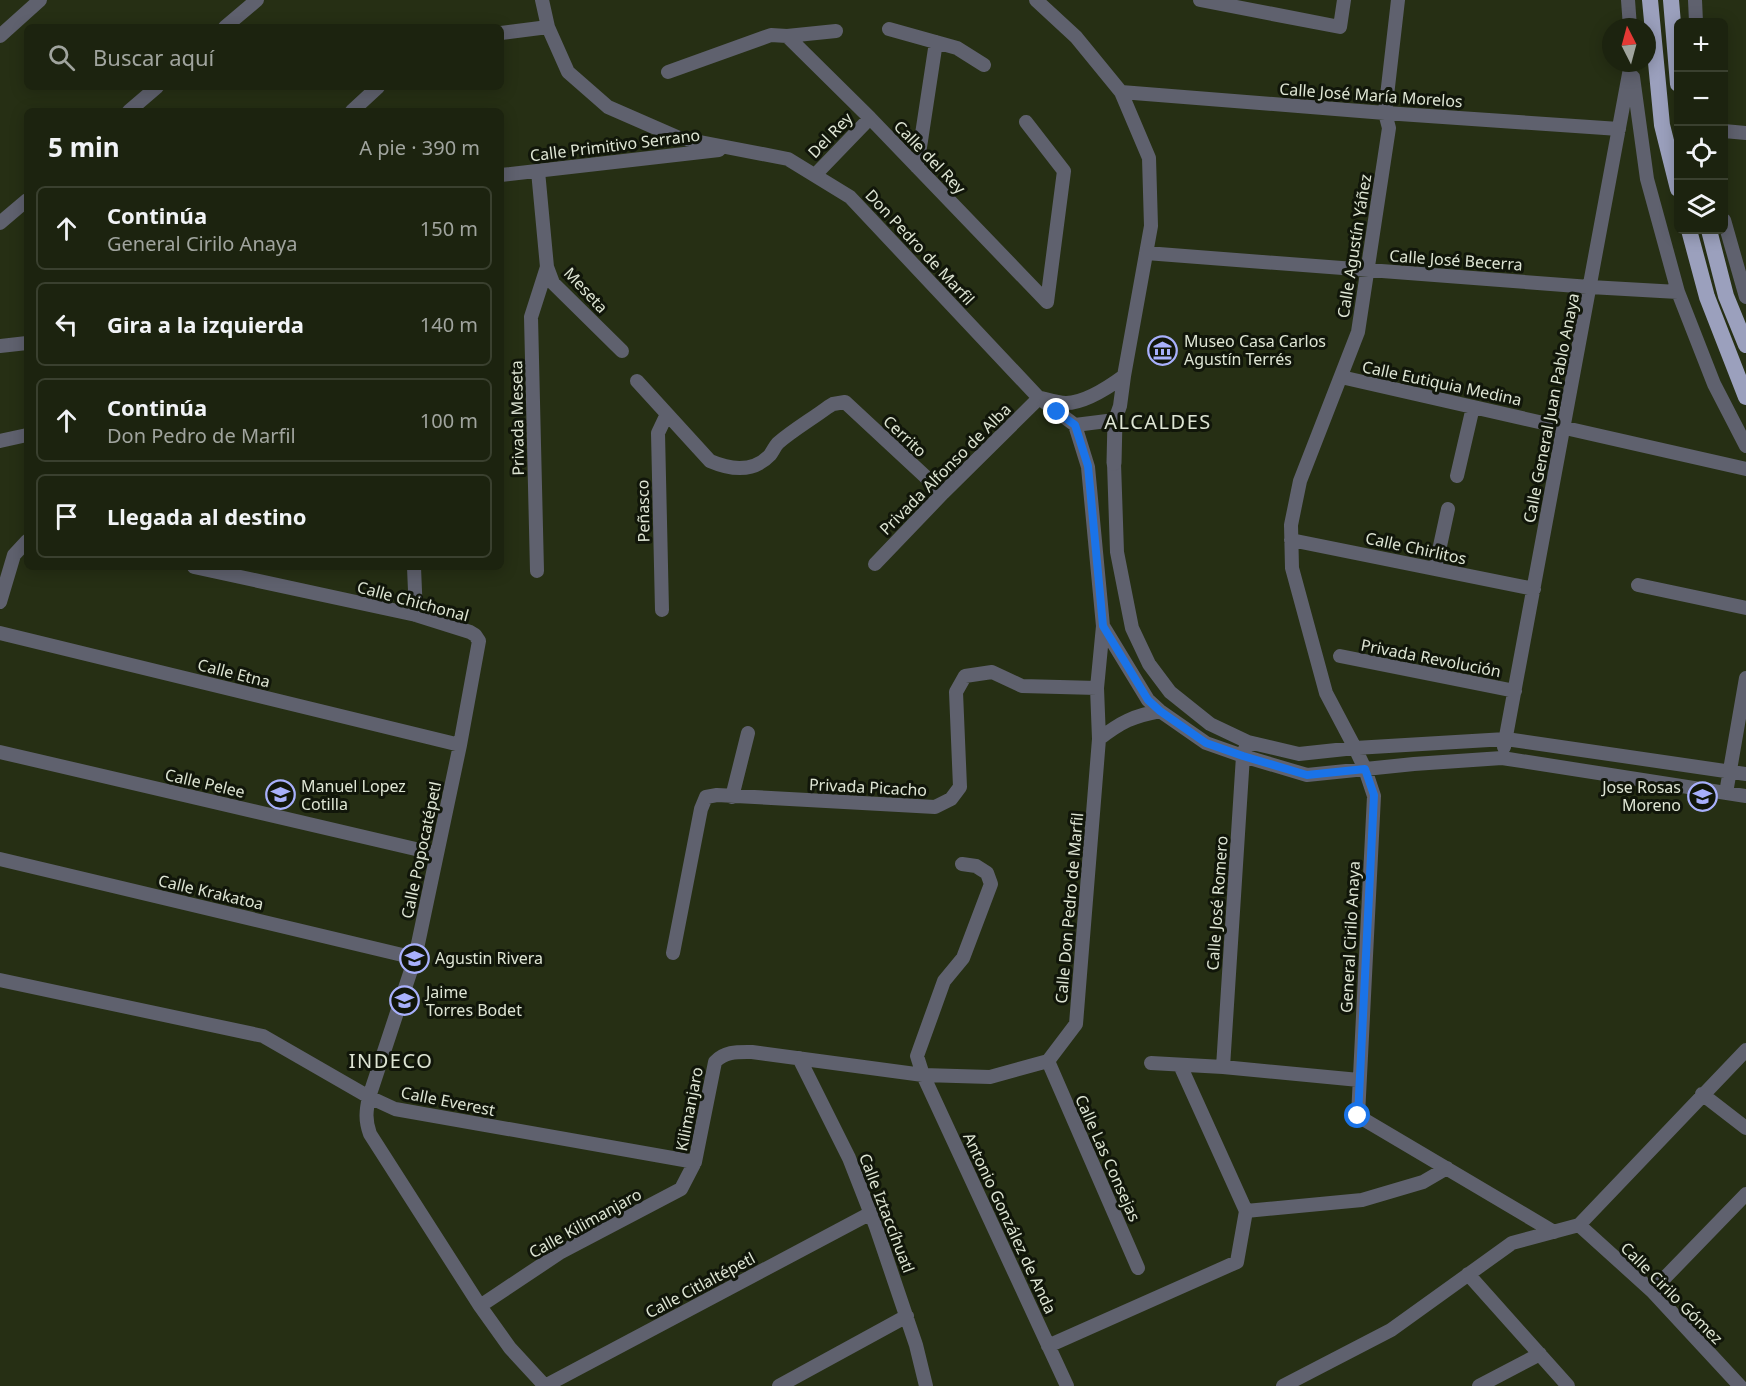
<!DOCTYPE html>
<html lang="es">
<meta charset="utf-8">
<style>
:root{--surface:#1c230f;--page:#292f1d;--text:#f1f3f6;--muted:#a0a49e;--line:#3a402f}
body{margin:0;font-family:"Noto Sans",sans-serif;background:var(--page);color:var(--text)}
.controls{position:absolute;right:18px;top:18px;display:grid;overflow:hidden;border-radius:9px;box-shadow:0 3px 15px #0003}
.controls button{width:54px;height:54px;display:grid;place-items:center;padding:0;border:0;border-bottom:2px solid var(--line);background:var(--surface);color:var(--text);font:30px sans-serif}
.compass{position:absolute;left:1602px;top:18px;width:54px;height:54px;border-radius:50%;background:var(--surface);box-shadow:0 3px 15px #0003;rotate:354deg}
.stop{position:absolute;width:18px;height:18px;margin:-14px;border:4px solid #1a73e8;border-radius:50%;background:#fff}
.stop.end{background:#1a73e8;border-color:#fff;box-shadow:0 2px 6px #0008}
.list{margin:0;padding:0;list-style:none}
h2{display:flex;justify-content:space-between;align-items:center;height:78px;margin:0;padding:0 24px;font-size:26px}
h2 small{font-size:20px;font-weight:400;color:var(--muted)}
.list li{display:grid;grid-template-columns:39px 1fr auto;gap:18px;align-items:center;box-sizing:border-box;height:84px;margin:0 12px 12px;padding:0 12px;border:2px solid var(--line);border-radius:9px}
.list b{display:block;font-size:22px;white-space:nowrap}
.list p{margin:0;font-size:20px;white-space:nowrap;color:var(--muted)}
.list em{font-size:20px;font-style:normal;color:var(--muted)}
.icon{flex:none;width:33px;height:33px;fill:none;stroke:currentColor;stroke-width:2;stroke-linecap:round;stroke-linejoin:round}
.map{position:relative;flex:none;width:1746px;height:1386px;overflow:hidden}
.search{position:absolute;background:var(--surface);box-shadow:0 3px 15px #0003;left:24px;top:24px;width:480px;height:66px;display:flex;align-items:center;gap:15px;box-sizing:border-box;padding:0 21px;border-radius:9px;color:var(--muted);font-size:22px}
.panel{position:absolute;background:var(--surface);box-shadow:0 3px 15px #0003;left:24px;top:108px;width:480px;height:462px;border-radius:9px}
.map>svg:first-child{display:block}
</style>
<div class="map">
<svg width="1746" height="1386" viewBox="0 0 1746 1386">
<rect width="100%" height="100%" fill="#262f14"/>
<g fill="none" stroke-linecap="round" stroke-linejoin="round">
<!-- minor -->
<path stroke="#5f616e" stroke-width="14" d="M1036,0L1076,37L1121,92L1149,158L1151,226L1124,376L1120,406L1115,420L1075,425
M1200,0L1340,27L1344,0
M1398,0L1385,113L1389,128L1358,332L1300,481L1291,525L1292,568L1326,693L1355,748L1365,769L1374,796L1358,1116L1554,1232
M1628,0L1630,27
M1695,0L1696,22
M225,27L257,0
M889,29L957,48L984,65
M501,33L548,27
M0,36L40,0
M787,36L870,118L1047,302
M668,72L771,35L787,36L836,31
M1633,77L1647,179L1678,292L1714,384L1746,446
M1121,92L1385,113L1619,129
M129,111L157,87
M352,111L378,87
M1026,122L1064,171L1047,302
M1724,131L1746,133
M917,167L936,42
M538,171L547,267L553,283L622,351
M501,175L719,150
M815,175L870,118
M1724,220L1746,297
M0,223L27,200
M1146,253L1590,287L1678,292
M0,346L27,343
M1341,377L1746,469
M637,381L710,461C731,470 753,473 770,455C773,451 775,446 778,443C793,430 812,419 828,407L833,404L845,402L943,493
M1041,398C1049,400 1058,403 1066,403C1084,403 1109,387 1124,376
M0,441L27,435
M1114,463L1117,552L1132,628L1149,664L1170,692L1210,724L1248,742L1299,754L1355,748L1506,739L1746,774
M1457,476L1473,407
M1291,540L1534,589
M875,564L943,493L1039,398
M194,567L416,615L470,632L475,635L479,641L460,745L415,958L369,1097C366,1111 365,1120 370,1134L480,1306L510,1348L545,1386
M414,567L416,615
M1435,569L1448,509
M537,571L531,317L547,267
M1638,585L1746,608
M0,602L14,555L27,541
M662,610L658,433L667,414
M1103,626L1148,700L1160,711L1206,743L1243,756L1307,775L1414,764L1502,758L1746,796
M0,633L460,745
M1340,656L1515,691
M1099,739C1121,722 1133,716 1160,711
M1504,747L1631,63
M0,752L437,854
M1726,793L1746,678
M732,797L748,733
M0,859L415,958
M962,864L976,866L987,873L991,884L963,958L944,981L917,1056L923,1075L1067,1386
M673,953L701,809L706,797L717,795L935,807L951,799L960,787L956,692L965,676L992,672L1022,686L1097,688
M0,980L263,1036L369,1097L395,1109L695,1162
M799,1058L849,1158L876,1227L916,1345L926,1386
M1048,1061L1138,1268
M1151,1063L1223,1067L1359,1080
M1180,1065L1246,1211
M1223,1067L1243,756L1245,749
M1702,1094L1746,1128
M1246,1211L1362,1200L1423,1182L1447,1168
M1579,1225L1652,1291L1740,1386
M1468,1274L1568,1386
M1652,1291L1746,1194
M480,1306L561,1252L681,1189L695,1162L715,1062C725,1051 738,1052 752,1052L923,1075L990,1077L1048,1061L1076,1024L1099,739L1097,688L1103,626L1088,467L1075,425L1039,398L850,197L788,159L679,138L608,107L568,72L548,27L542,0
M1048,1346L1237,1262L1246,1211
M545,1386L871,1213
M779,1386L907,1316
M1283,1386L1391,1330L1512,1243L1579,1225L1746,1050
M1479,1386L1540,1354"/>
<!-- tertiary -->
<path stroke="#5f616e" stroke-width="15" d="M1114,463L1115,420"/>
<!-- trunk -->
<path stroke="#9ba0bd" stroke-width="16" d="M1650,0L1662,125L1678,189
M1671,0L1678,84
M1689,230L1707,297L1746,397
M1709,230L1726,296L1746,345"/>
</g>
<g fill="none" stroke-linecap="round" stroke-linejoin="round">
<!-- route -->
<path stroke="#1a73e8" stroke-width="8" d="M1057,412L1075,425L1088,466L1103,626L1148,700L1160,711L1206,743L1243,756L1307,775L1365,769L1374,795L1358,1116"/>
</g>
<!-- icons -->
<defs>
<symbol id="museum-ring" viewBox="-11 -11 22 22"><circle r="9.5" fill="#11160a" stroke="#a8b0fc" stroke-width="1.5"/><path d="M0-6L6-3V-2H-6V-3ZM-5-1h2V3h-2ZM-1-1h2V3h-2ZM3-1h2V3H3ZM-6 4H6V6H-6Z" fill="#a8b0fc"/></symbol>
<symbol id="school-ring" viewBox="-11 -11 22 22"><circle r="9.5" fill="#11160a" stroke="#a8b0fc" stroke-width="1.5"/><path d="M0-5L7-2L0 1L-7-2ZM-4 1L0 2.5L4 1V4Q0 6-4 4Z" fill="#a8b0fc"/></symbol>
</defs>
<g fill-rule="evenodd">
<use href="#museum-ring" x="1146" y="334" width="33" height="33"/>
<use href="#school-ring" x="264" y="778" width="33" height="33"/>
<use href="#school-ring" x="1686" y="780" width="33" height="33"/>
<use href="#school-ring" x="398" y="942" width="33" height="33"/>
<use href="#school-ring" x="388" y="984" width="33" height="33"/>
</g>
<g text-anchor="middle" dominant-baseline="central" stroke-width="6" stroke-linejoin="round" paint-order="stroke">
<!-- street labels -->
<g font-size="16" fill="#dee5d4" stroke="#11160a">
<text transform="translate(1371 95) rotate(4)">Calle José María Morelos</text>
<text transform="translate(830 135) rotate(-46)">Del Rey</text>
<text transform="translate(615 145) rotate(-7)">Calle Primitivo Serrano</text>
<text transform="translate(930 157) rotate(46)">Calle del Rey</text>
<text transform="translate(1354 246) rotate(-81)">Calle Agustín Yáñez</text>
<text transform="translate(920 247) rotate(47)">Don Pedro de Marfil</text>
<text transform="translate(1456 260) rotate(4)">Calle José Becerra</text>
<text transform="translate(586 290) rotate(47)">Meseta</text>
<text transform="translate(1442 383) rotate(12)">Calle Eutiquia Medina</text>
<text transform="translate(1551 408) rotate(-79)">Calle General Juan Pablo Anaya</text>
<text transform="translate(517 418) rotate(-91)">Privada Meseta</text>
<text transform="translate(905 436) rotate(43)">Cerrito</text>
<text transform="translate(945 469) rotate(-45)">Privada Alfonso de Alba</text>
<text transform="translate(643 511) rotate(-91)">Peñasco</text>
<text transform="translate(1416 548) rotate(12)">Calle Chirlitos</text>
<text transform="translate(413 601) rotate(15)">Calle Chichonal</text>
<text transform="translate(1431 658) rotate(11)">Privada Revolución</text>
<text transform="translate(234 673) rotate(14)">Calle Etna</text>
<text transform="translate(205 783) rotate(13)">Calle Pelee</text>
<text transform="translate(868 787) rotate(3)">Privada Picacho</text>
<text transform="translate(421 850) rotate(-78)">Calle Popocatépetl</text>
<text transform="translate(211 892) rotate(13)">Calle Krakatoa</text>
<text transform="translate(1217 903) rotate(-86)">Calle José Romero</text>
<text transform="translate(1069 908) rotate(-85)">Calle Don Pedro de Marfil</text>
<text transform="translate(1350 937) rotate(-87)">General Cirilo Anaya</text>
<text transform="translate(448 1101) rotate(11)">Calle Everest</text>
<text transform="translate(689 1109) rotate(-79)">Kilimanjaro</text>
<text transform="translate(1108 1158) rotate(66)">Calle Las Consejas</text>
<text transform="translate(887 1213) rotate(69)">Calle Iztaccíhuatl</text>
<text transform="translate(585 1223) rotate(-29)">Calle Kilimanjaro</text>
<text transform="translate(1010 1223) rotate(65)">Antonio González de Anda</text>
<text transform="translate(700 1285) rotate(-28)">Calle Citlaltépetl</text>
<text transform="translate(1672 1293) rotate(45)">Calle Cirilo Gómez</text>
</g>
<!-- poi labels -->
<g font-size="16" fill="#dee5d4" stroke="#11160a" text-anchor="start">
<text x="1184" y="341">Museo Casa Carlos<tspan x="1184" dy="18">Agustín Terrés</tspan></text>
<text x="301" y="786">Manuel Lopez<tspan x="301" dy="18">Cotilla</tspan></text>
<text x="1681" y="787" text-anchor="end">Jose Rosas<tspan x="1681" dy="18">Moreno</tspan></text>
<text x="435" y="958">Agustin Rivera</text>
<text x="426" y="992">Jaime<tspan x="426" dy="18">Torres Bodet</tspan></text>
</g>
<!-- quarter labels -->
<g font-size="20" letter-spacing="1.5" fill="#dee5d4" stroke="#11160a">
<text x="1158" y="421">ALCALDES</text>
<text x="391" y="1060">INDECO</text>
</g>
</g>
</svg>
<div class="controls">
<button>+</button>
<button>−</button>
<button><svg class="icon" aria-label="locate" viewBox="0 0 24 24"><circle cx="12" cy="12" r="6"/><path d="M12 2v4M12 18v4M2 12h4M18 12h4"/></svg></button>
<button><svg class="icon" aria-label="layers" viewBox="0 0 24 24"><path d="M12 4l9 5-9 5-9-5zM3 14l9 5 9-5"/></svg></button>
</div>
<svg class="compass" viewBox="-18 -18 36 36"><path d="M0-13l5 13h-10z" fill="#e53935"/><path d="M0 13l5-13h-10z" fill="#a0a49e"/></svg>
<div class="stop" style="left:1358px;top:1116px"></div>
<div class="stop end" style="left:1057px;top:412px"></div>
<div class="search"><svg class="icon" aria-label="search" viewBox="0 0 24 24"><circle cx="10" cy="10" r="6"/><path d="M15 15l6 6"/></svg>Buscar aquí</div>
<section class="panel">
<h2>5 min<small>A pie · 390 m</small></h2>
<ul class="list">
<li><svg class="icon" aria-label="ahead" viewBox="0 0 24 24"><path d="M12 20V5M6 11l6-6 6 6"/></svg><div><b>Continúa</b><p>General Cirilo Anaya</p></div><em>150 m</em></li>
<li><svg class="icon" aria-label="left" viewBox="0 0 24 24"><path d="M17 20v-9H6M10 6l-5 5 5 5"/></svg><div><b>Gira a la izquierda</b></div><em>140 m</em></li>
<li><svg class="icon" aria-label="ahead" viewBox="0 0 24 24"><path d="M12 20V5M6 11l6-6 6 6"/></svg><div><b>Continúa</b><p>Don Pedro de Marfil</p></div><em>100 m</em></li>
<li><svg class="icon" aria-label="arrive" viewBox="0 0 24 24"><path d="M6 21V4h12l-3 4 3 4H6"/></svg><div><b>Llegada al destino</b></div></li>
</ul>
</section>
</div>
